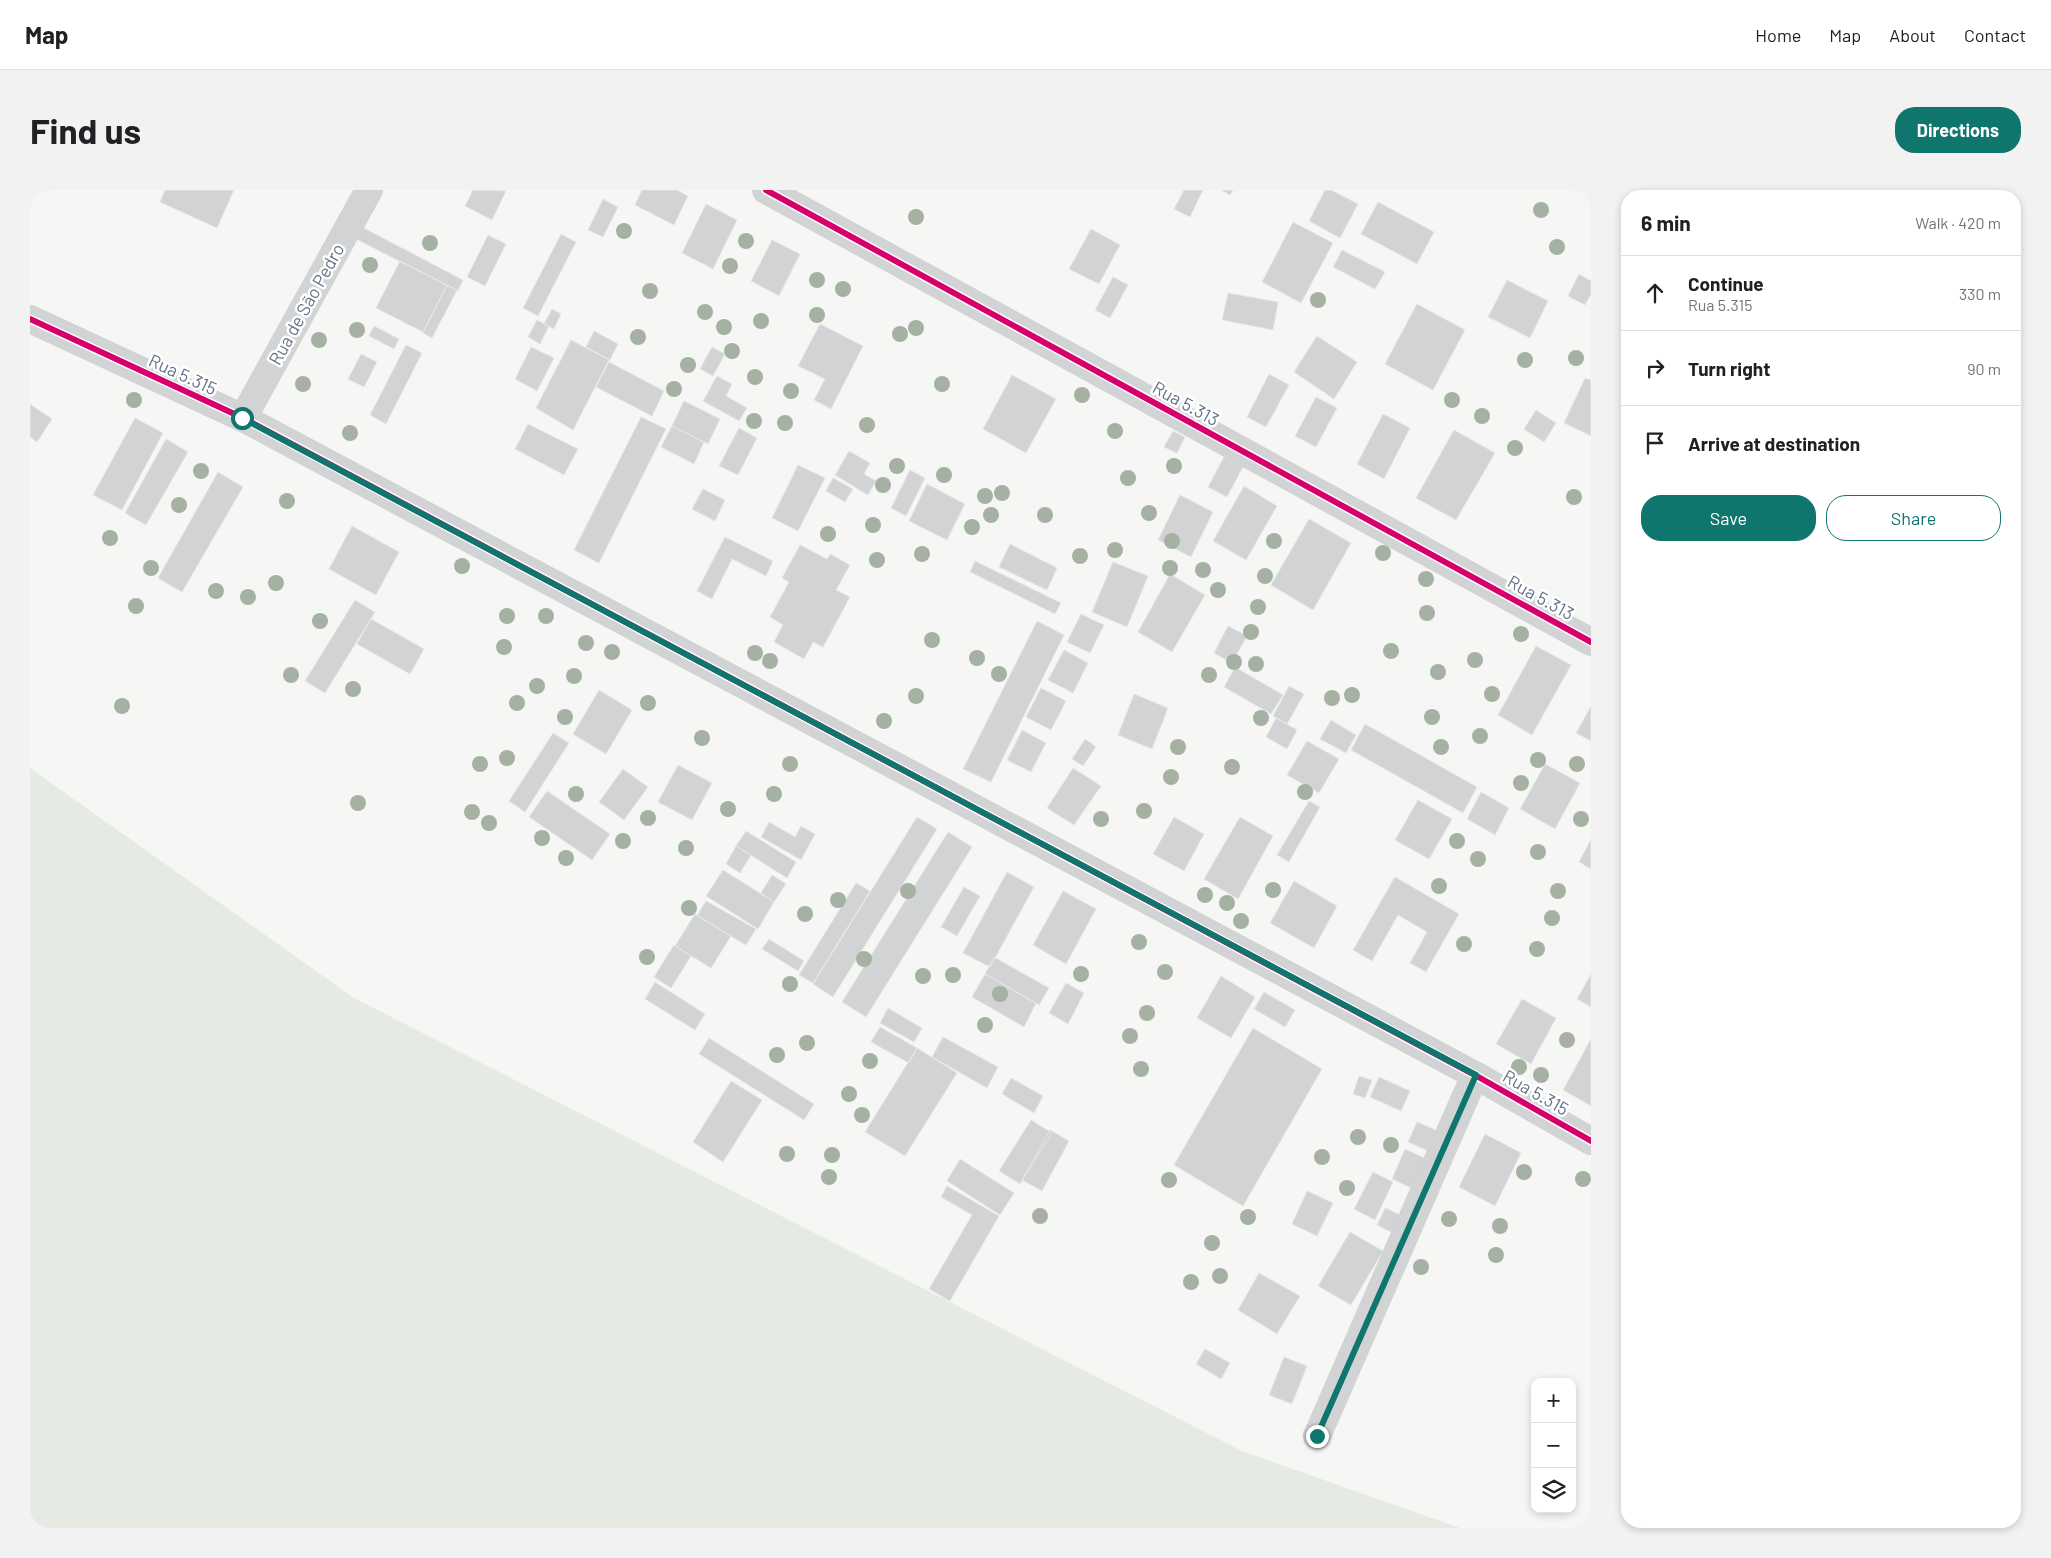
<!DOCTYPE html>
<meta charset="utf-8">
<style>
:root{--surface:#fff;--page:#f2f2f2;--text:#202124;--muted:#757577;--line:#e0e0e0;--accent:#0f766e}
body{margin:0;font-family:Barlow,sans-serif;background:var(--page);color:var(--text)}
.controls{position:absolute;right:15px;bottom:15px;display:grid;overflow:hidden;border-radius:10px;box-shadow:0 2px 8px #0003}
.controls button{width:45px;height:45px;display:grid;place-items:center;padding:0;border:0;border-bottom:1px solid var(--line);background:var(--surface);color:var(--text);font:25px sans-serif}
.stop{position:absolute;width:15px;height:15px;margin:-11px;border:4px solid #0f766e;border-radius:50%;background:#fff}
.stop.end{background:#0f766e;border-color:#fff;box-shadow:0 1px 5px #0008}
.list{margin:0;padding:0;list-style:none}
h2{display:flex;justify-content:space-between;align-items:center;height:65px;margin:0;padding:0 20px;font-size:21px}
h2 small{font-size:16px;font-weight:400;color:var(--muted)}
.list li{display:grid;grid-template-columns:32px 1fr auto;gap:15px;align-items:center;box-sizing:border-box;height:75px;padding:0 20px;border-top:1px solid var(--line)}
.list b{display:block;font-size:19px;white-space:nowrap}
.list p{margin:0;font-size:16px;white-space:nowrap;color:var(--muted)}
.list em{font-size:16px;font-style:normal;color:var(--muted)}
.actions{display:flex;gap:10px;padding:15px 20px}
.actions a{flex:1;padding:11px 0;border:1px solid var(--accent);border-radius:20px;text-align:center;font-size:18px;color:var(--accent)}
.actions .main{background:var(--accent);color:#fff}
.icon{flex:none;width:28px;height:28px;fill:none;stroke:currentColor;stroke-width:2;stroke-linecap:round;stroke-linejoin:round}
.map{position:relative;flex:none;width:1561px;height:1338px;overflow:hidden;border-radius:20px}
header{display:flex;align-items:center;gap:30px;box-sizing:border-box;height:70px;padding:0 25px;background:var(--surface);border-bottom:1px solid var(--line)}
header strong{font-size:24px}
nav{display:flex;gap:28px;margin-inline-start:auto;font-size:18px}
.intro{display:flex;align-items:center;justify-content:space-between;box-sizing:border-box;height:120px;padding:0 30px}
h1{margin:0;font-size:35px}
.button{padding:12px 22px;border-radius:20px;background:var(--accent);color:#fff;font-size:18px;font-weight:700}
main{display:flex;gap:30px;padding:0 30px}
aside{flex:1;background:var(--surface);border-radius:20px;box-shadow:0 2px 8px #0003}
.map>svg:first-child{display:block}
</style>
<header>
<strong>Map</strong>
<nav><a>Home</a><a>Map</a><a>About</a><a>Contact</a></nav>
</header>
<div class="intro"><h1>Find us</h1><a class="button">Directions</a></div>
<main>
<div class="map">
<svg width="1561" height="1338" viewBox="0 0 1561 1338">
<rect width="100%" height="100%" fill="#f6f6f5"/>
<!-- green -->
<path fill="#e5eae3" d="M0,578L324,808L1212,1261L1430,1338H0Z"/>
<!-- building -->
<path fill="#d2d3d4" stroke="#e6e6e4" d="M135,0H204L187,38L130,12Z
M443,0L476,1L462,30L435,16Z
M612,0H647L658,6L644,35L605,15Z
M1154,0H1173L1160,27L1144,19Z
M1191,0H1203L1200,5Z
M1295,0H1301L1328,14L1310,48L1279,31Z
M573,9L588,17L573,47L558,40Z
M1348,12L1404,42L1387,74L1331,44Z
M676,14L707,30L683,79L652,63Z
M1263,32L1303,53L1271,113L1232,92Z
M330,36L433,90L428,101L324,48Z
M1061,39L1090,55L1069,94L1039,79Z
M531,44L546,52L508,126L493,118Z
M458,45L476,54L455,96L437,87Z
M742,50L770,64L749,106L721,91Z
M1312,60L1355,82L1345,99L1303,77Z
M370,71L417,95L393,142L346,118Z
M1549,84L1561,91V104L1555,115L1538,106Z
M1083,87L1098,95L1080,128L1065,120Z
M1477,90L1518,111L1500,148L1458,127Z
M417,95L427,100L402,148L393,143Z
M1198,103L1248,112L1243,140L1192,130Z
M1387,114L1435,140L1403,200L1355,174Z
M522,119L531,124L524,139L514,134Z
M507,130L519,136L510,154L498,147Z
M790,134L833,156L801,219L784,210L795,189L768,176Z
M344,136L369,149L364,159L339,146Z
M564,141L588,154L580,170L556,157Z
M1287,146L1327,172L1304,209L1264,182Z
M541,150L579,170L543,240L506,218Z
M376,155L392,163L356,234L340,225Z
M501,157L524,168L507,201L485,189Z
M682,157L695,164L683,186L670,179Z
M331,164L347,172L334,197L318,189Z
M579,172L634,201L622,226L566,197Z
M1239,184L1259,195L1236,237L1217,227Z
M982,185L1026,209L996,263L953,239Z
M687,186L702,194L696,206L717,218L709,231L673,211Z
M1555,188L1561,190V246L1534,233Z
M1286,207L1307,218L1286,257L1265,246Z
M654,211L690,229L678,254L642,236Z
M0,214L22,229L7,252L0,247Z
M1506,220L1526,233L1514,252L1494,239Z
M1353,224L1380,238L1354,289L1327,274Z
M611,227L636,239L569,373L544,360Z
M105,228L133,243L92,320L63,305Z
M498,234L548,259L534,285L485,259Z
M642,236L674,252L664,274L631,257Z
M709,238L727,248L708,285L689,276Z
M1424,240L1465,263L1426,330L1386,308Z
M1143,241L1155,247L1147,263L1134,257Z
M136,249L158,262L116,335L95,323Z
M819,261L840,273L834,284L846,291L838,305L805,285Z
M1194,267L1213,277L1197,307L1178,297Z
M768,275L795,288L768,341L742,328Z
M880,280L895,288L876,326L861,318Z
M188,282L213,297L152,402L128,388Z
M803,288L823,299L815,312L796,301Z
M897,294L935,314L917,350L879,331Z
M1214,296L1247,316L1216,370L1183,351Z
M673,299L695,310L685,331L662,319Z
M1150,305L1183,322L1161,367L1128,350Z
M1279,329L1321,353L1283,420L1241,395Z
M322,336L369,362L346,405L299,379Z
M695,347L743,371L736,386L702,369L682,409L667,401Z
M980,354L1027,378L1017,400L969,377Z
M770,355L797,369L800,364L820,375L806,400L820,407L793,457L783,452L774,469L744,452L753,435L740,427L759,392L752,388Z
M945,371L1031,413L1025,424L940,382Z
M1083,372L1118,386L1097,437L1062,422Z
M1140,384L1175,405L1142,462L1108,442Z
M325,410L345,422L295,503L275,491Z
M1051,424L1074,435L1060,463L1037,452Z
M341,429L394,459L380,484L327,454Z
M1007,431L1034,445L961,592L933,579Z
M1198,436L1217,446L1202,473L1184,463Z
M1506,456L1541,475L1502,545L1468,525Z
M1034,460L1058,473L1043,503L1018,490Z
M1205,477L1253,505L1241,524L1194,497Z
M1259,496L1274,504L1257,534L1243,526Z
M1011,498L1036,511L1021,540L996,527Z
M569,500L602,520L576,564L543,544Z
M1104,504L1138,518L1122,559L1088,545Z
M1561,516V551L1546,543Z
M1246,528L1267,540L1257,559L1236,547Z
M1301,530L1326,545L1316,563L1290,549Z
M1335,534L1447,597L1433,623L1321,560Z
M992,540L1016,553L1001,582L977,570Z
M523,543L539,553L495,622L479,611Z
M1055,549L1066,557L1053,576L1042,569Z
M1277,551L1309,569L1289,603L1257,585Z
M1515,574L1550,593L1525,639L1490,619Z
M648,575L682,593L662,630L628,612Z
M1043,578L1071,596L1044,635L1017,618Z
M593,579L618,597L594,630L569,612Z
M517,601L580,644L562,670L499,627Z
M1451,602L1479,618L1465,645L1437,629Z
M1388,610L1422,629L1399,669L1365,650Z
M1279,611L1290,617L1259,672L1247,665Z
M887,627L907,639L803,807L783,794Z
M1144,627L1174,644L1154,681L1123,664Z
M1210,627L1243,646L1208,709L1174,689Z
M739,632L765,647L771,636L785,644L771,670L731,647Z
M716,641L766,672L757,688L706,656Z
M918,642L942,657L836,827L812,812Z
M1561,649V679L1549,672Z
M706,656L721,665L710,683L696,674Z
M693,680L744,712L728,739L676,706Z
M977,682L1004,697L960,777L933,763Z
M742,685L756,694L744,712L731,703Z
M1365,687L1429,724L1396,782L1380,773L1397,742L1368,725L1342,771L1323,760Z
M1264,691L1307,716L1284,758L1240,733Z
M826,693L840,701L783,793L769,785Z
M934,697L950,706L927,746L911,737Z
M1033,701L1066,719L1036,774L1003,755Z
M676,711L726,739L716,755L667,726Z
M665,724L701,746L681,778L645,756Z
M739,749L774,771L768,781L732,759Z
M644,755L661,766L641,798L624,787Z
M964,767L1019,798L1009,815L955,784Z
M955,784L1006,813L994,837L942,807Z
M1561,784V817L1547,809Z
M1191,786L1225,807L1201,848L1167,828Z
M625,792L675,824L665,840L615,809Z
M1036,793L1054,803L1038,834L1019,823Z
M1234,802L1265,820L1255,837L1224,819Z
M1492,809L1526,828L1501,874L1466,854Z
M858,818L892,838L884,852L850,833Z
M850,837L887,858L879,873L841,852Z
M1223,838L1292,879L1213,1016L1144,975Z
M913,847L968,877L957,898L902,867Z
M679,848L784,914L774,930L669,864Z
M1561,849V916L1533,900Z
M887,858L927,883L875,966L835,942Z
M1329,886L1342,890L1335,908L1323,904Z
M1349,887L1380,901L1371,921L1340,907Z
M981,888L1013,906L1004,923L972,904Z
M701,891L732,910L693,972L663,952Z
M1001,930L1022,943L990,994L969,981Z
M1387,932L1415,944L1407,965L1378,952Z
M1020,940L1039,951L1012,1001L992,990Z
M1455,944L1491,963L1465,1016L1429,997Z
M1375,959L1406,973L1392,1003L1362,989Z
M930,969L984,1003L970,1025L917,991Z
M1343,982L1363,992L1345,1030L1324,1019Z
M917,996L969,1026L920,1111L899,1099L942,1025L911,1007Z
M1277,1001L1303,1013L1287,1046L1262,1034Z
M1355,1018L1380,1029L1371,1047L1347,1035Z
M1320,1042L1353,1061L1321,1115L1288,1096Z
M1229,1083L1270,1106L1247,1144L1208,1120Z
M1175,1159L1200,1173L1191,1189L1166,1174Z
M1254,1167L1277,1176L1262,1214L1239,1205Z"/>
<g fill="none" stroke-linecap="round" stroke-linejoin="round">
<!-- minor -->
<path stroke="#d2d3d4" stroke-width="28" d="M736,0L1561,452
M0,129L213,228L1445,885L1561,951
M213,228L339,0
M1287,1246L1445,885"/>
<defs>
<path id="cycleway" d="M736,0L1561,452
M0,129L213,228L1445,885L1561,951"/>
</defs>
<!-- cycleway casing -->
<use href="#cycleway" stroke="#fff" stroke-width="9"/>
<!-- cycleway -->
<use href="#cycleway" stroke="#d6006c" stroke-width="6"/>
</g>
<!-- trees -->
<g fill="#a5b1a3">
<circle cx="1511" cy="20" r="8"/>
<circle cx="886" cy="27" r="8"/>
<circle cx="594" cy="41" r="8"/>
<circle cx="716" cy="51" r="8"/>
<circle cx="400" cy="53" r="8"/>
<circle cx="1527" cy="57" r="8"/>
<circle cx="340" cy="75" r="8"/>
<circle cx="700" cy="76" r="8"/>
<circle cx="787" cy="90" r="8"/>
<circle cx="813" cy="99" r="8"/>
<circle cx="620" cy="101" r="8"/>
<circle cx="1288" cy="110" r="8"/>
<circle cx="675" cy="122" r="8"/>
<circle cx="787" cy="125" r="8"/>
<circle cx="731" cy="131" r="8"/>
<circle cx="694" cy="137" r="8"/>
<circle cx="886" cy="138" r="8"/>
<circle cx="327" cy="140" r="8"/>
<circle cx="870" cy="144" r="8"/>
<circle cx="608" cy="147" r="8"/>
<circle cx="289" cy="150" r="8"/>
<circle cx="702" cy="161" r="8"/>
<circle cx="1546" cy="168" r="8"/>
<circle cx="1495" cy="170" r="8"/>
<circle cx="658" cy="175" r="8"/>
<circle cx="725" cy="187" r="8"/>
<circle cx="273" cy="194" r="8"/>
<circle cx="912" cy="194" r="8"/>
<circle cx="644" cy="199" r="8"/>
<circle cx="761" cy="201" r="8"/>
<circle cx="1052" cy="205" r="8"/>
<circle cx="104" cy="210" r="8"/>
<circle cx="1422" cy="210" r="8"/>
<circle cx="1452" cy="226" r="8"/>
<circle cx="724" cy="231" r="8"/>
<circle cx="755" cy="233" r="8"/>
<circle cx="837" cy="235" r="8"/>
<circle cx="1085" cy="241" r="8"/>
<circle cx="320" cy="243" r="8"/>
<circle cx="1485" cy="258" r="8"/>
<circle cx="867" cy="276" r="8"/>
<circle cx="1144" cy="276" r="8"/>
<circle cx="171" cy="281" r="8"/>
<circle cx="914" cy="285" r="8"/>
<circle cx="1098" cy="288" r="8"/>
<circle cx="853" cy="295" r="8"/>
<circle cx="972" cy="303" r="8"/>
<circle cx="955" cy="306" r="8"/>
<circle cx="1544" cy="307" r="8"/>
<circle cx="257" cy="311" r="8"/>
<circle cx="149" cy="315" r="8"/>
<circle cx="1119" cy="323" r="8"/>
<circle cx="961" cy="325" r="8"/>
<circle cx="1015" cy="325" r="8"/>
<circle cx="843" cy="335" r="8"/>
<circle cx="942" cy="337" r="8"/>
<circle cx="798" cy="344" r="8"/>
<circle cx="80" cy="348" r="8"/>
<circle cx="1142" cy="351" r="8"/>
<circle cx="1244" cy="351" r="8"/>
<circle cx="1085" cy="360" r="8"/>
<circle cx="1353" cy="363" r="8"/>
<circle cx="892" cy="364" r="8"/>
<circle cx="1050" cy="366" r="8"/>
<circle cx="847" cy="370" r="8"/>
<circle cx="432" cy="376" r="8"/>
<circle cx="121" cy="378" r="8"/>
<circle cx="1140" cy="378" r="8"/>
<circle cx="1173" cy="380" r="8"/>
<circle cx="1235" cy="386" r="8"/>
<circle cx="1396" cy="389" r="8"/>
<circle cx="246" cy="393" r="8"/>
<circle cx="1188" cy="400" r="8"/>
<circle cx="186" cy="401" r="8"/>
<circle cx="218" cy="407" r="8"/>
<circle cx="106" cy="416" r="8"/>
<circle cx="1228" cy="417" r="8"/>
<circle cx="1397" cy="423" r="8"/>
<circle cx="477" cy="426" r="8"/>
<circle cx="516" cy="426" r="8"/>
<circle cx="290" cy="431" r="8"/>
<circle cx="1221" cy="442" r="8"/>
<circle cx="1491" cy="444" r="8"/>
<circle cx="902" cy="450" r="8"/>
<circle cx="556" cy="453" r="8"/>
<circle cx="474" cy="457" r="8"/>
<circle cx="1361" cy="461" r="8"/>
<circle cx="582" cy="462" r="8"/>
<circle cx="725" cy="463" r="8"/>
<circle cx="947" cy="468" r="8"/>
<circle cx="1445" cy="470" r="8"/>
<circle cx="740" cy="471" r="8"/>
<circle cx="1204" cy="472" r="8"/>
<circle cx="1226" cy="474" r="8"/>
<circle cx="1408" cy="482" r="8"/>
<circle cx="969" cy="484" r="8"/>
<circle cx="261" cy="485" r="8"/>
<circle cx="1179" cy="485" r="8"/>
<circle cx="544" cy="486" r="8"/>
<circle cx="507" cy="496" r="8"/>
<circle cx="323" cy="499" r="8"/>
<circle cx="1462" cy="504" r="8"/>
<circle cx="1322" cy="505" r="8"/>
<circle cx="886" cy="506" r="8"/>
<circle cx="1302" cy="508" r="8"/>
<circle cx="487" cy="513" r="8"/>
<circle cx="618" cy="513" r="8"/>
<circle cx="92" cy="516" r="8"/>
<circle cx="535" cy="527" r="8"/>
<circle cx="1402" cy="527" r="8"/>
<circle cx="1231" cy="528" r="8"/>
<circle cx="854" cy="531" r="8"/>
<circle cx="1450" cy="546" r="8"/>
<circle cx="672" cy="548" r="8"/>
<circle cx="1148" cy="557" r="8"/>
<circle cx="1411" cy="557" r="8"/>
<circle cx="477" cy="568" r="8"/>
<circle cx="1508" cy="570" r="8"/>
<circle cx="450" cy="574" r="8"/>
<circle cx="760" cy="574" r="8"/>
<circle cx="1547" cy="574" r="8"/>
<circle cx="1202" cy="577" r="8"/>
<circle cx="1141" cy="587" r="8"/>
<circle cx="1491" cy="593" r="8"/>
<circle cx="1275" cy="602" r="8"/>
<circle cx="546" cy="604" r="8"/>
<circle cx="744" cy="604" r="8"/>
<circle cx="328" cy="613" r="8"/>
<circle cx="698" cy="619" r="8"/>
<circle cx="1114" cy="621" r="8"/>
<circle cx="442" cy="622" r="8"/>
<circle cx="618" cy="628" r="8"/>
<circle cx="1071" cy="629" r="8"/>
<circle cx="1551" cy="629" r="8"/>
<circle cx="459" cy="633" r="8"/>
<circle cx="512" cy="648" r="8"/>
<circle cx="593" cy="651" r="8"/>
<circle cx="1427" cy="651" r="8"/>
<circle cx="656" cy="658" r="8"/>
<circle cx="1508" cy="662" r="8"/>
<circle cx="536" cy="668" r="8"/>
<circle cx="1448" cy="669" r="8"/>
<circle cx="1409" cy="696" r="8"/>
<circle cx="1243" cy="700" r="8"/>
<circle cx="878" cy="701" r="8"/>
<circle cx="1528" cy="701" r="8"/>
<circle cx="1175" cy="705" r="8"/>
<circle cx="808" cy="710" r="8"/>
<circle cx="1197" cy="713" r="8"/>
<circle cx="659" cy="718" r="8"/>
<circle cx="775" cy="724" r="8"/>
<circle cx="1522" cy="728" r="8"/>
<circle cx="1211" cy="731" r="8"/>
<circle cx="1109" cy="752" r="8"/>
<circle cx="1434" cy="754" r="8"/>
<circle cx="1507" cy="759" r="8"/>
<circle cx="617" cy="767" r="8"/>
<circle cx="834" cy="769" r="8"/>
<circle cx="1135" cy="782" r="8"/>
<circle cx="1051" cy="784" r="8"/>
<circle cx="923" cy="785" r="8"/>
<circle cx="893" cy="786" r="8"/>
<circle cx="760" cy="794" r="8"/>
<circle cx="970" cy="804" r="8"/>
<circle cx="1117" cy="823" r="8"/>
<circle cx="955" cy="835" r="8"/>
<circle cx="1100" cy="846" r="8"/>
<circle cx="1537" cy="850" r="8"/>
<circle cx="777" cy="853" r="8"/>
<circle cx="747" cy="865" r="8"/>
<circle cx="840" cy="871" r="8"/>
<circle cx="1489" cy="877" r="8"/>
<circle cx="1111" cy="879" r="8"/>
<circle cx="1511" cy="885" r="8"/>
<circle cx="819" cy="904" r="8"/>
<circle cx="832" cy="925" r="8"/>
<circle cx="1328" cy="947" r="8"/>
<circle cx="1361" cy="955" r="8"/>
<circle cx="757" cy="964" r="8"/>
<circle cx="802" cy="965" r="8"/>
<circle cx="1292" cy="967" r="8"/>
<circle cx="1494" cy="982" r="8"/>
<circle cx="799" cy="987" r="8"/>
<circle cx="1553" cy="989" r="8"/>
<circle cx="1139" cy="990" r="8"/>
<circle cx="1317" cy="998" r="8"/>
<circle cx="1010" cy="1026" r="8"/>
<circle cx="1218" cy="1027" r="8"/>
<circle cx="1419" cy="1029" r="8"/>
<circle cx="1470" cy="1036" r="8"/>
<circle cx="1182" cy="1053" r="8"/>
<circle cx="1466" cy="1065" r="8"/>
<circle cx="1391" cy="1077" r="8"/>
<circle cx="1190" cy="1086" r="8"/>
<circle cx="1161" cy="1092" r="8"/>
</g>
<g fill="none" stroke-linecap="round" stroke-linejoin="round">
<!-- route -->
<path stroke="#0f766e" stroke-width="6" d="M212,228L1446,885L1287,1246"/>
</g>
<g text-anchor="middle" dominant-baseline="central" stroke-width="5" stroke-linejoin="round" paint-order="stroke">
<!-- street labels -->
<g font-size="18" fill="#647387" stroke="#fff">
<text transform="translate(276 114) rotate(-61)">Rua de São Pedro</text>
<text transform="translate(153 184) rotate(25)">Rua 5.315</text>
<text transform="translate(1156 213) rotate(29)">Rua 5.313</text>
<text transform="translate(1511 407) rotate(29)">Rua 5.313</text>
<text transform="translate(1506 902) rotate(30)">Rua 5.315</text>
</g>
</g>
</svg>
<div class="controls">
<button>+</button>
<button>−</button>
<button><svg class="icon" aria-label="layers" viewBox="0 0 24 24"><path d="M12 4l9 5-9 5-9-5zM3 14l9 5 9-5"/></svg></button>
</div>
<div class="stop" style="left:212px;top:228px"></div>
<div class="stop end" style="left:1287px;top:1246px"></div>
</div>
<aside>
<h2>6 min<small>Walk · 420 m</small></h2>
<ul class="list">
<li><svg class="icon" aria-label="ahead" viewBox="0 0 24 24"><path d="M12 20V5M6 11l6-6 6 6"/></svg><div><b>Continue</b><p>Rua 5.315</p></div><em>330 m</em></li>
<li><svg class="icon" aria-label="right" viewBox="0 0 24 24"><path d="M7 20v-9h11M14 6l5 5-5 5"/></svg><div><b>Turn right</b></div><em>90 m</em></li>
<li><svg class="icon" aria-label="arrive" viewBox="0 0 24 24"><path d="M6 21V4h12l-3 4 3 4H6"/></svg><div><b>Arrive at destination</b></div></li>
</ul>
<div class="actions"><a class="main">Save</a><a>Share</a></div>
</aside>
</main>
